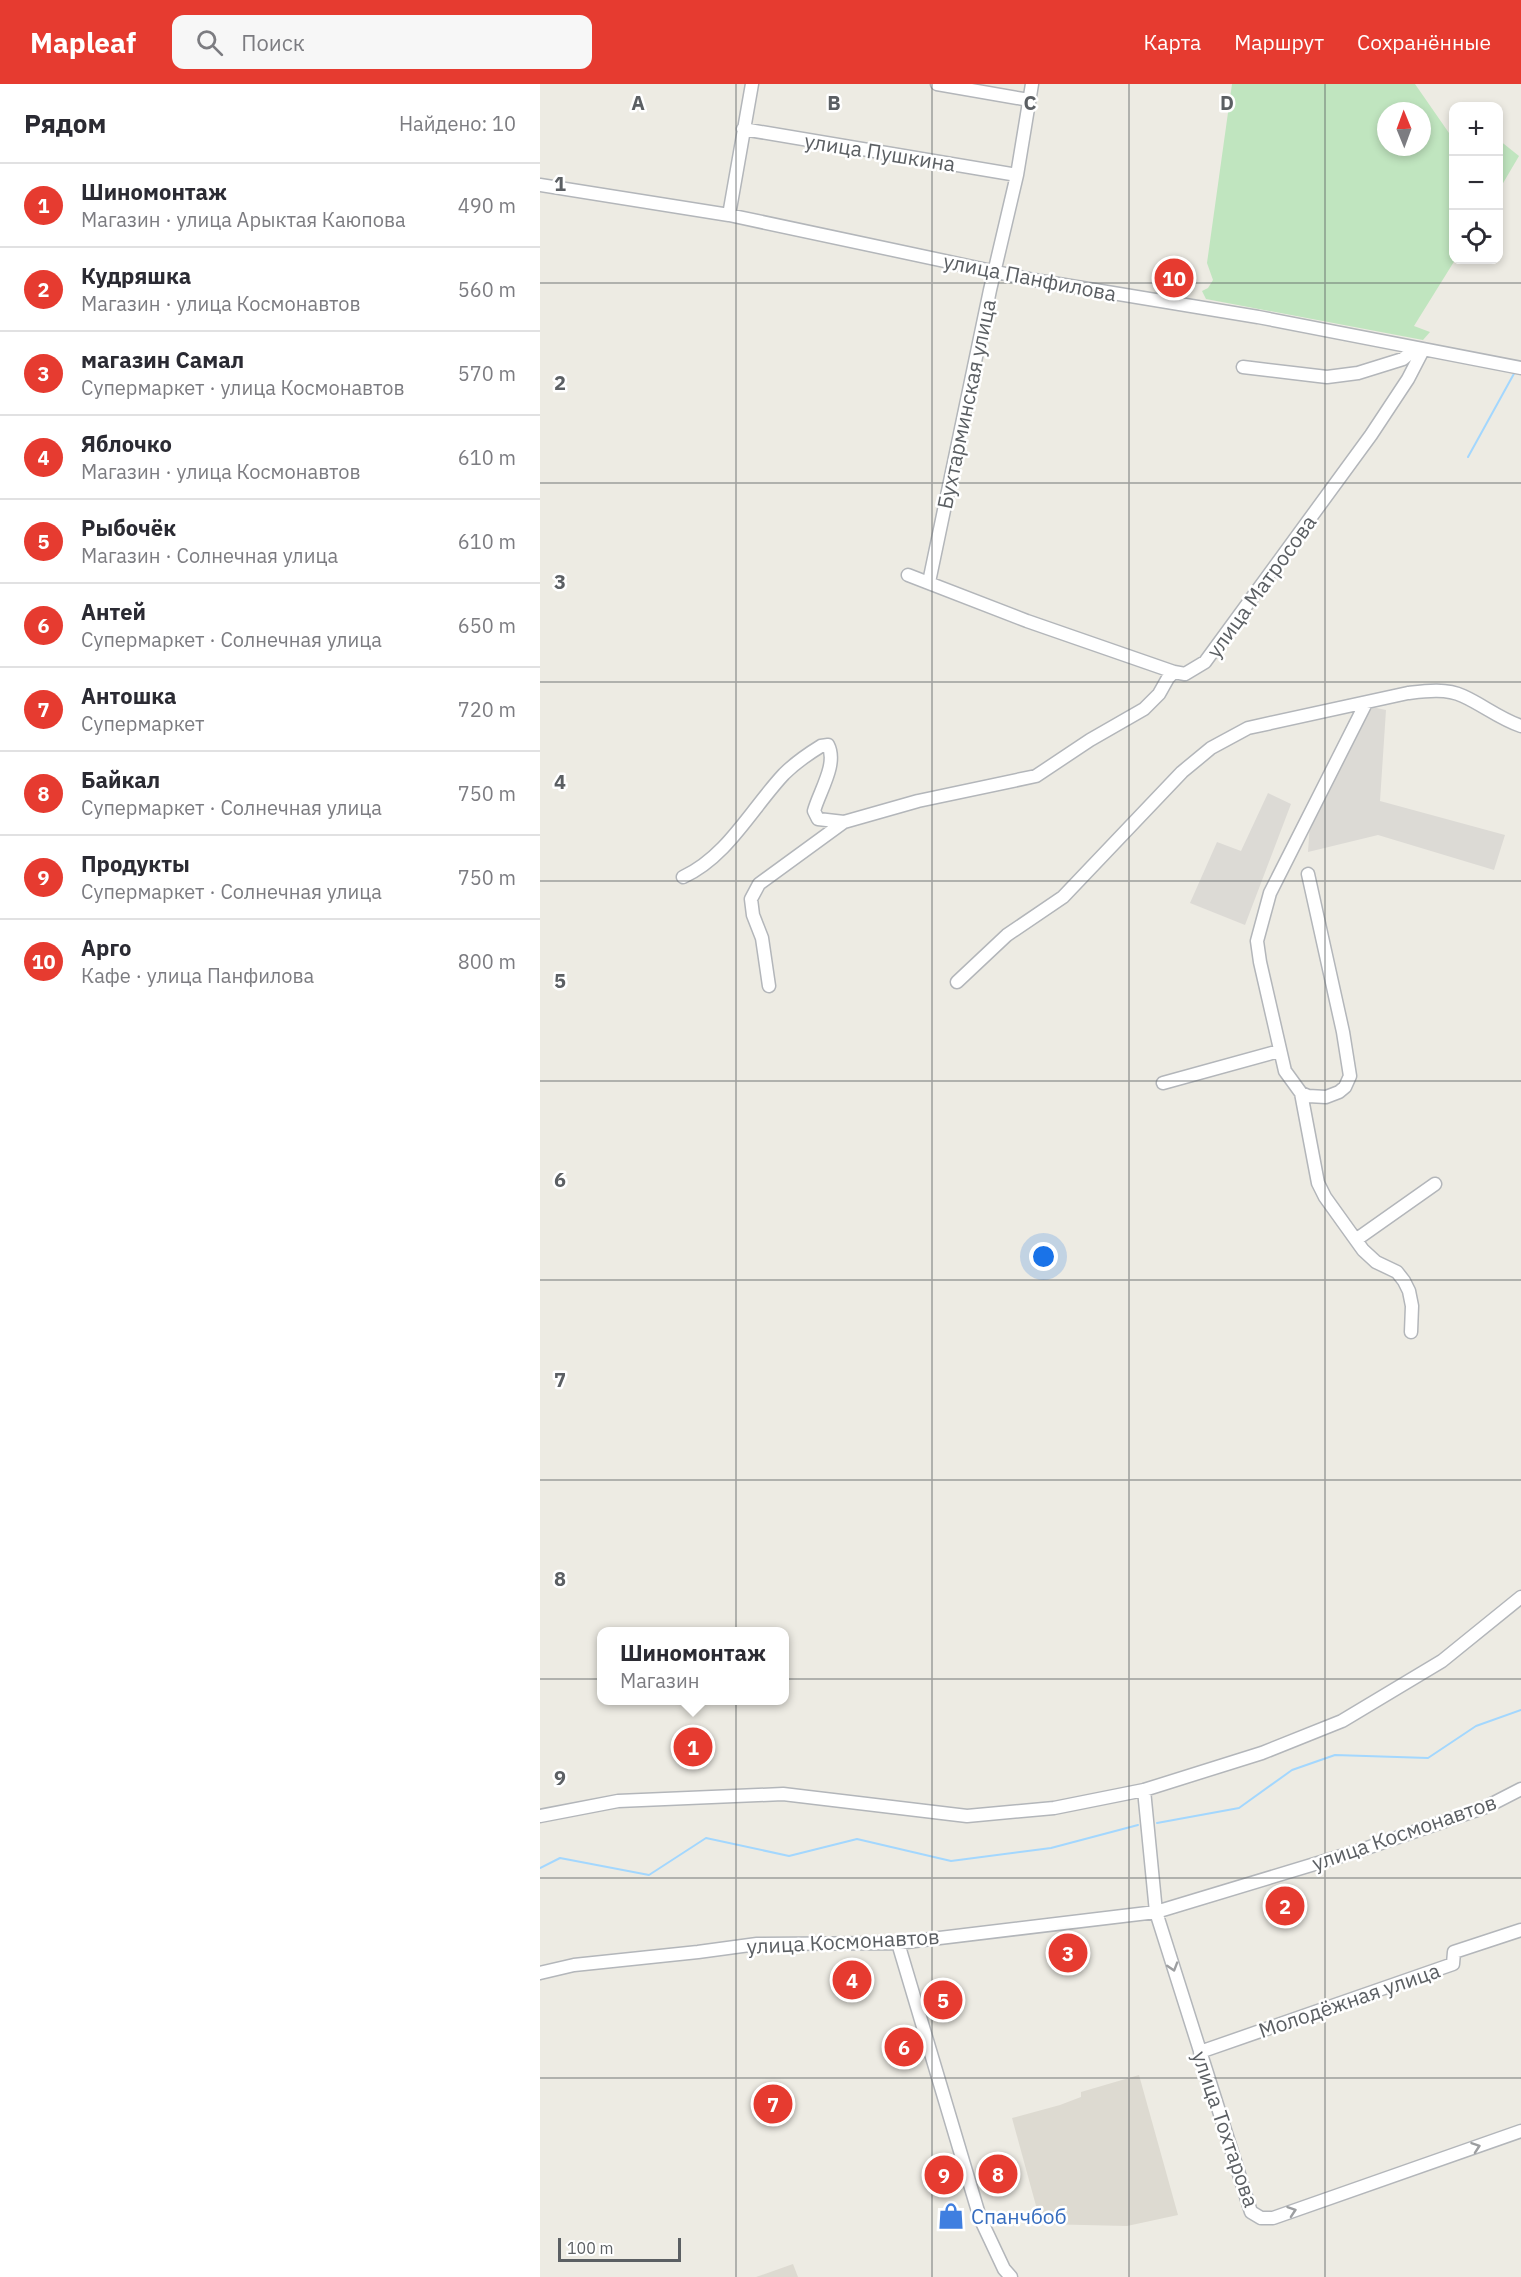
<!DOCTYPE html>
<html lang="ru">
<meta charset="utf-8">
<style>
:root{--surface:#fff;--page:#f7f7f7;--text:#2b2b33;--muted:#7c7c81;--line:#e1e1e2;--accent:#e63b30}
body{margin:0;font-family:"IBM Plex Sans",sans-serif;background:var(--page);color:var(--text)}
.controls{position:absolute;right:18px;top:18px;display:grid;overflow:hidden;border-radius:12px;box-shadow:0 3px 9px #0003}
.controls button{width:54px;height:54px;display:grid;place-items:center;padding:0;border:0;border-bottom:2px solid var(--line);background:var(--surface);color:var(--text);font:30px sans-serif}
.compass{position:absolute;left:837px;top:18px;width:54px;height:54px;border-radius:50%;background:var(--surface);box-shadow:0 3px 9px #0003;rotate:359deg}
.scale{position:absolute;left:18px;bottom:15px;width:123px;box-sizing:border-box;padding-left:6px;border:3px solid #5b5f63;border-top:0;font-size:16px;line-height:21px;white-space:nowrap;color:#5b5f63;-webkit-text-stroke:4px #fff;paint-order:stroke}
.you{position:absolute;left:504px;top:1173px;width:21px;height:21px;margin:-15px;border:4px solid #fff;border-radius:50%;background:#1a73e8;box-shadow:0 0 0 9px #1a73e833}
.badge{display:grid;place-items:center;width:39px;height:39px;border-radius:50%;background:var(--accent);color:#fff;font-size:20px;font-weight:700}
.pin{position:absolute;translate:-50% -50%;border:3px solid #fff;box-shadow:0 2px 6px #0006}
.popup{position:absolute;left:57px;top:1543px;width:192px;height:78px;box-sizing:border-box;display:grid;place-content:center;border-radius:12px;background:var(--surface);filter:drop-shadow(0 2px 4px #0005);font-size:20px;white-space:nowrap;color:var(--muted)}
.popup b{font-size:22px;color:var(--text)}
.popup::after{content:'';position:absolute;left:50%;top:100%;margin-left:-12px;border:12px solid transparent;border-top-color:var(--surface)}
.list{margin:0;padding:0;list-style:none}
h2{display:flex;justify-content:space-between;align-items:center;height:78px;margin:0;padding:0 24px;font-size:26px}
h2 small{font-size:20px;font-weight:400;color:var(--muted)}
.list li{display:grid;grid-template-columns:39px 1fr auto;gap:18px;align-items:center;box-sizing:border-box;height:84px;padding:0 24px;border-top:2px solid var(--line)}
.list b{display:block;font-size:22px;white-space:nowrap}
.list p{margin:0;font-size:20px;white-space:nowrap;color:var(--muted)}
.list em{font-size:20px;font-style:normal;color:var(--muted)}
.icon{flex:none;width:33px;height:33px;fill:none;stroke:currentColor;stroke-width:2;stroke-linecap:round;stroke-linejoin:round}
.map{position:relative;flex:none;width:981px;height:2193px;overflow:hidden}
header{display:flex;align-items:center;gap:36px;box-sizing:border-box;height:84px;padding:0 30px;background:var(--accent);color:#fff}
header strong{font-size:28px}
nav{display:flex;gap:33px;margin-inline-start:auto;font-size:21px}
.search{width:420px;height:54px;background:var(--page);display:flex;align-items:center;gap:15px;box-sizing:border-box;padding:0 21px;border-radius:12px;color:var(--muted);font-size:22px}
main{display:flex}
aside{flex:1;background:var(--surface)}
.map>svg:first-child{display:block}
</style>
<header>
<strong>Mapleaf</strong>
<div class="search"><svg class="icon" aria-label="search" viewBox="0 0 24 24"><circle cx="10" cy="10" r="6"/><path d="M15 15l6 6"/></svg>Поиск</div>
<nav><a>Карта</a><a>Маршрут</a><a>Сохранённые</a></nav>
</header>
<main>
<aside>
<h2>Рядом<small>Найдено: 10</small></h2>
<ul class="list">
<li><span class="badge">1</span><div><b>Шиномонтаж</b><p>Магазин · улица Арыктая Каюпова</p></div><em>490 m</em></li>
<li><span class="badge">2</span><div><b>Кудряшка</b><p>Магазин · улица Космонавтов</p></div><em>560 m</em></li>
<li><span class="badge">3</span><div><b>магазин Самал</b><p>Супермаркет · улица Космонавтов</p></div><em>570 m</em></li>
<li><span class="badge">4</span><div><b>Яблочко</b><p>Магазин · улица Космонавтов</p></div><em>610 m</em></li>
<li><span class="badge">5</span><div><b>Рыбочёк</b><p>Магазин · Солнечная улица</p></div><em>610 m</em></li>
<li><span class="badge">6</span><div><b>Антей</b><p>Супермаркет · Солнечная улица</p></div><em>650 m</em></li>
<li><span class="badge">7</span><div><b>Антошка</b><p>Супермаркет</p></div><em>720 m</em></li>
<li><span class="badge">8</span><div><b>Байкал</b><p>Супермаркет · Солнечная улица</p></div><em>750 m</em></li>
<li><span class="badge">9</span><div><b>Продукты</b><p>Супермаркет · Солнечная улица</p></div><em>750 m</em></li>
<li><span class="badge">10</span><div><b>Арго</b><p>Кафе · улица Панфилова</p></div><em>800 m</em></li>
</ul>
</aside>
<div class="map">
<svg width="981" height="2193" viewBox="0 0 981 2193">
<rect width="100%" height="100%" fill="#edebe3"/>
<!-- industrial -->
<path fill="#dcdad5" d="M827,622L846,626L840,717L965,751L954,786L838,751L768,768L770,738Z
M728,709L751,720L705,841L650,819L677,758L701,767Z"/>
<!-- education -->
<path fill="#dddad1" d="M599,1991L638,2131L587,2142L501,2140L472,2034L520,2021L541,2013V2008Z
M253,2180L258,2193H216Z"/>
<!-- green -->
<path fill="#c0e5bf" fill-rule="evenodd" d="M692,0H875L909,49L913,45L914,176H915L874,242L890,248L883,256L666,215L662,207L668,204L673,196L667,179ZM846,27H882V63H846Z
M959,56L979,72L959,106Z"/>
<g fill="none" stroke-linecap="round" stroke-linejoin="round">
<!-- stream -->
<path stroke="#a3d7fe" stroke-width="2" d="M928,373L976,286
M617,1739L699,1724L752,1686L795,1671L888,1674L936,1642L981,1626
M0,1784L20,1774L109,1791L166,1754L249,1772L317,1755L411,1777L511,1764L598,1741"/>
<defs>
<path id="minor" d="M397,0L489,16
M203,45L477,91
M0,101L189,131L494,196L718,233L981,284
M189,131L212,0
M703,283L787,293L818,289L863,275L876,264
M368,491L487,537L634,588
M389,498L450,206L477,91L492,0
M768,790L803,948L810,992L805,1003L799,1008L786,1013L768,1012L761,1009L745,987L720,878L717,857L730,809L826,619
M143,793C187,773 212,724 244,690C255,679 268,670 281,662L288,661C298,680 279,708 274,727L278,735L304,738L378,717L496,692L550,656L604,625L619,610L628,594L634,588L645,590L665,578L831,351L868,295L883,266
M417,898L467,851L523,813L642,688L671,664L708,644L868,609C885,607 906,604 923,612C943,621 960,635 981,642
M229,902L222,854L213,831L211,815L219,800L304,738
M623,999L739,967
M761,1009L778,1099L785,1113L823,1166L836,1178L857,1188L864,1197L869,1207L872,1222L871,1248
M817,1155L895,1100
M604,1706L616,1828L711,2128L721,2134H733L981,2047
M0,1732L78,1717L243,1710L427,1732L514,1724L604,1706L722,1669L802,1637L902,1577L981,1513
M358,1859L440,2134L464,2185L471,2193
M0,1889L34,1881L158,1868L217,1860L358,1859L616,1828L821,1766L946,1723L981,1705
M660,1968L913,1880L914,1868L981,1846"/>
</defs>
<!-- minor casing -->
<use href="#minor" stroke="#b3b6ba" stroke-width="15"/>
<!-- minor -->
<use href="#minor" stroke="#fff" stroke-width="12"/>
</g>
<!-- one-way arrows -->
<defs><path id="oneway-chevron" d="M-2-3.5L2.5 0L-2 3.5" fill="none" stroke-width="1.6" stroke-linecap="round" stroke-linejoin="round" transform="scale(1.5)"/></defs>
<g stroke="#9d9fa1">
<use href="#oneway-chevron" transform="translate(633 1883) rotate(73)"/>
<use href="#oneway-chevron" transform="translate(936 2063) rotate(-19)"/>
<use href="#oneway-chevron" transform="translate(752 2127) rotate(-19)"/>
</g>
<!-- grid -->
<path fill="none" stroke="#5b5f63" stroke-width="1.5" stroke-opacity="0.55" d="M196,0V2193M392,0V2193M589,0V2193M785,0V2193M0,199H981M0,399H981M0,598H981M0,797H981M0,997H981M0,1196H981M0,1396H981M0,1595H981M0,1794H981M0,1994H981"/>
<!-- icons -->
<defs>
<symbol id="shop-bare" viewBox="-9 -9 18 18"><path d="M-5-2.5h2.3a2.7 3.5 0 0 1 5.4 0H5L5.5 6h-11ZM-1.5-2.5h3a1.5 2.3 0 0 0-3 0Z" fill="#3f7fe0" stroke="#fff" stroke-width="2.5" paint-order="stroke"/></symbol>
</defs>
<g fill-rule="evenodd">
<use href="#shop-bare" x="392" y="2113" width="38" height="38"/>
</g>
<g text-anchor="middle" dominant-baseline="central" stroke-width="5" stroke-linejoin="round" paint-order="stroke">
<!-- street labels -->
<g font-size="21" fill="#5b5f63" stroke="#fff">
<text transform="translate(340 68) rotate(9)">улица Пушкина</text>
<text transform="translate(490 193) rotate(11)">улица Панфилова</text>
<text transform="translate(426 320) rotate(-78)">Бухтарминская улица</text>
<text transform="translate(721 502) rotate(-54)">улица Матросова</text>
<text transform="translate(864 1748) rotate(-19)">улица Космонавтов</text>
<text transform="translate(303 1857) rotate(-3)">улица Космонавтов</text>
<text transform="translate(809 1916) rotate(-19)">Молодёжная улица</text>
<text transform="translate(686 2045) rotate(71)">улица Тохтарова</text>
</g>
<!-- shop labels -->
<g font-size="21" fill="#366cbe" stroke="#fff" text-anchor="start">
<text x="431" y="2132">Спанчбоб</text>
</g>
</g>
<g font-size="20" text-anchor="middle" font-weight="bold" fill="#5b5f63" stroke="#fff" stroke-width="5" stroke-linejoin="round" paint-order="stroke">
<text x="98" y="26">A</text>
<text x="294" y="26">B</text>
<text x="490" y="26">C</text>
<text x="687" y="26">D</text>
<text x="20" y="107">1</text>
<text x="20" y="306">2</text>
<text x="20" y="505">3</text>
<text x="20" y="705">4</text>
<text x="20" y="904">5</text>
<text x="20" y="1103">6</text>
<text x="20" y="1303">7</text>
<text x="20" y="1502">8</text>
<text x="20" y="1701">9</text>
</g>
</svg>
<div class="controls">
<button>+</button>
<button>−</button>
<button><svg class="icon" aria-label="locate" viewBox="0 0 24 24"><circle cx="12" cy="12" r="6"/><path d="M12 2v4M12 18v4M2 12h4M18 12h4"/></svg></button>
</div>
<svg class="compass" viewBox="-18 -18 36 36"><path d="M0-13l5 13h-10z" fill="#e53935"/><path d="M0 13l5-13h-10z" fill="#7c7c81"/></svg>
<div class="scale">100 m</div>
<div class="you"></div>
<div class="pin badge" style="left:153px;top:1663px">1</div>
<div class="popup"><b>Шиномонтаж</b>Магазин</div>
<div class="pin badge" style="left:745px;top:1822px">2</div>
<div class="pin badge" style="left:528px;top:1869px">3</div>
<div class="pin badge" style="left:312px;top:1896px">4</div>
<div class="pin badge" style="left:403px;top:1916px">5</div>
<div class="pin badge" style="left:364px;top:1963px">6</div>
<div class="pin badge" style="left:233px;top:2020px">7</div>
<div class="pin badge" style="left:458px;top:2090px">8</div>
<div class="pin badge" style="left:404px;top:2091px">9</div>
<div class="pin badge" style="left:634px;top:194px">10</div>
</div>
</main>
